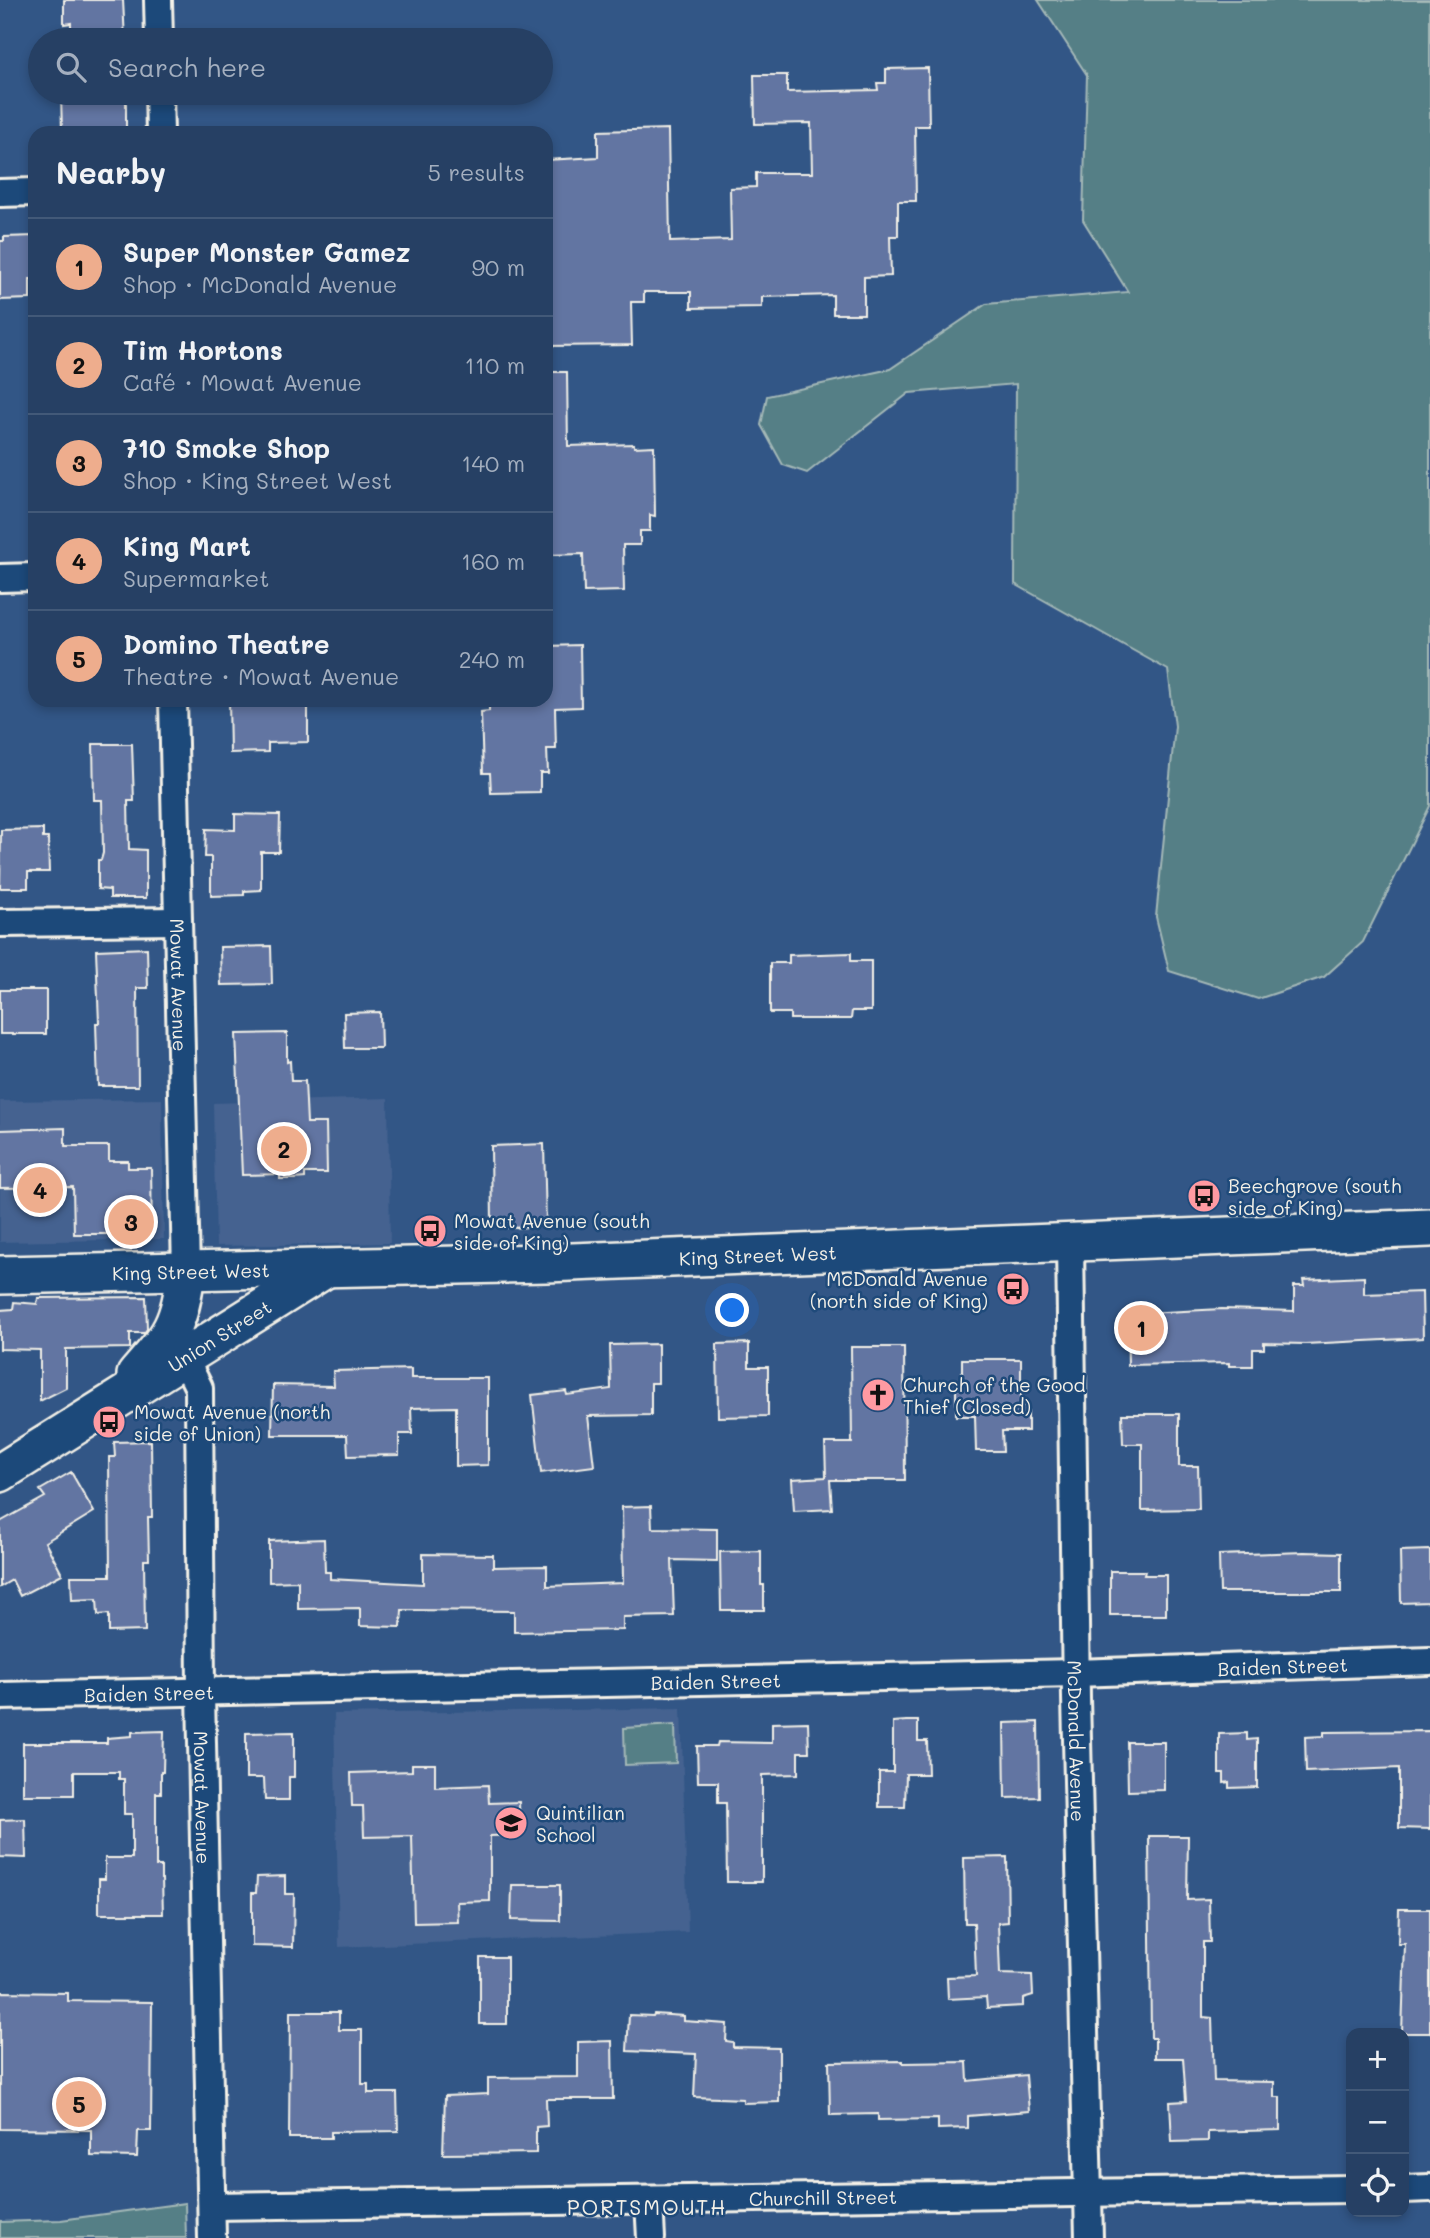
<!DOCTYPE html>
<meta charset="utf-8">
<style>
:root{--surface:#264064;--page:#324b6d;--text:#f1f3f6;--muted:#a4afbf;--line:#425978;--accent:#eead8d}
body{margin:0;font-family:Mali,sans-serif;background:var(--page);color:var(--text)}
.controls{position:absolute;right:21px;bottom:21px;display:grid;overflow:hidden;border-radius:14px;box-shadow:0 4px 10px #0003}
.controls button{width:63px;height:63px;display:grid;place-items:center;padding:0;border:0;border-bottom:2px solid var(--line);background:var(--surface);color:var(--text);font:35px sans-serif}
.you{position:absolute;left:733px;top:1311px;width:24px;height:24px;margin:-18px;border:5px solid #fff;border-radius:50%;background:#1a73e8;box-shadow:0 0 0 10px #1a73e833}
.badge{display:grid;place-items:center;width:46px;height:46px;border-radius:50%;background:var(--accent);color:#111;font-size:23px;font-weight:700}
.pin{position:absolute;translate:-50% -50%;border:4px solid #fff;box-shadow:0 2px 7px #0006}
.list{margin:0;padding:0;list-style:none}
h2{display:flex;justify-content:space-between;align-items:center;height:91px;margin:0;padding:0 28px;font-size:30px}
h2 small{font-size:23px;font-weight:400;color:var(--muted)}
.list li{display:grid;grid-template-columns:46px 1fr auto;gap:21px;align-items:center;box-sizing:border-box;height:98px;padding:0 28px;border-top:2px solid var(--line)}
.list b{display:block;font-size:26px;white-space:nowrap}
.list p{margin:0;font-size:23px;white-space:nowrap;color:var(--muted)}
.list em{font-size:23px;font-style:normal;color:var(--muted)}
.icon{flex:none;width:38px;height:38px;fill:none;stroke:currentColor;stroke-width:2;stroke-linecap:round;stroke-linejoin:round}
.map{position:relative;flex:none;width:1430px;height:2238px;overflow:hidden}
.search{position:absolute;background:var(--surface);box-shadow:0 4px 10px #0003;left:28px;top:28px;width:525px;height:77px;display:flex;align-items:center;gap:18px;box-sizing:border-box;padding:0 24px;border-radius:38px;color:var(--muted);font-size:26px}
.panel{position:absolute;background:var(--surface);box-shadow:0 4px 10px #0003;left:28px;top:126px;width:525px;height:581px;border-radius:21px}
.map>svg:first-child{display:block}
</style>
<div class="map">
<svg width="1430" height="2238" viewBox="0 0 1430 2238">
<rect width="100%" height="100%" fill="#325686"/>
<filter id="ink" filterUnits="userSpaceOnUse"><feTurbulence type="fractalNoise" baseFrequency=".0143" numOctaves="2"/><feDisplacementMap in="SourceGraphic" scale="14" xChannelSelector="R" yChannelSelector="G"/><feConvolveMatrix kernelMatrix="1 2 1 2 8 2 1 2 1" color-interpolation-filters="sRGB"/></filter>
<g filter="url(#ink)">
<!-- built -->
<path fill="#446290" d="M388,1098L390,1243L216,1246L213,1103Z
M162,1099L164,1239L0,1242V1101Z
M681,1708L688,1932L339,1947L334,1714Z"/>
<!-- green -->
<path fill="#557f86" stroke="#a4b8b7" stroke-width="2" d="M1038,0H1430V806L1363,942L1324,977L1258,999L1169,971L1156,917L1175,726L1168,670L1015,584L1016,384L909,393L807,473L783,465L761,425L767,396L890,369L986,304L1128,292L1083,220L1087,75Z
M675,1725L676,1763L625,1765L624,1728Z
M185,2203L186,2238H0V2222L61,2220Z"/>
<!-- building -->
<path fill="#6275a2" stroke="#f4f1e8" stroke-width="2" d="M64,0H123L125,40H71V23L64,24Z
M928,68L929,126H915L916,201H898V236H890L891,276L864,277V314H833V295L762,297V307L691,308V292H644V302H631L632,345L546,346V160L598,157V131L668,129L670,242L731,240L730,188L756,187V173H812L811,123L755,124L754,75H787V92L878,90L877,83H886V69Z
M61,93H126V133H62Z
M35,236V279H30V299L0,300V241H4V237Z
M546,372H567L568,446L634,444V447L654,446L655,516L650,515V531H640V545H623L624,591L584,592L583,554L546,555Z
M580,645L581,707L555,708L556,749H547L548,773H540V792L491,793L490,773H483L481,712L489,711V700H546V646Z
M229,700H308V742L268,743V752L230,753Z
M93,744H132L134,801H128L129,849L146,850V898H110V890L98,889V860H101L103,853L102,800H94Z
M235,814L280,815L279,852H261V890L244,891V895L211,896V857H205L206,829L235,830Z
M43,829V838H48L49,872H28V888H0L1,830Z
M271,946L272,984L221,985L220,947Z
M147,948L148,988H137L138,1086H98L96,1023H99L96,950Z
M851,953V961H871V1011H852L851,1019H790V1013H770V963H789V955Z
M0,990H46V1034H0Z
M380,1012L381,1048H345L344,1013Z
M287,1033V1062L290,1061L291,1081H305L307,1123H326L327,1173H305V1178L294,1179H280V1174L242,1175L236,1034Z
M65,1128V1146H109V1161H128V1168H151L152,1234H74L73,1187L0,1188V1130Z
M544,1144L546,1224H532V1227L508,1228V1223L492,1224L491,1146Z
M1364,1277V1294L1422,1292L1423,1338L1305,1344L1264,1343V1349H1253V1366H1229V1363L1128,1365L1127,1314L1222,1309L1294,1311V1286H1304L1303,1280Z
M146,1297L147,1329L144,1333H130V1348L66,1349V1388L40,1401V1350L0,1349V1310L13,1309L14,1302L37,1304L38,1298Z
M749,1343V1367H768V1416L718,1417L717,1344Z
M658,1344V1383H651V1415L588,1416L594,1466L541,1473L532,1395L566,1391L567,1395L611,1389L610,1345Z
M851,1347H904L905,1480H830L832,1509L794,1511L792,1479L826,1477L825,1443H852Z
M962,1359H1021V1406H1028V1431H1002L1003,1451H976L975,1416H956V1388L962,1389Z
M411,1369V1378H488V1465L456,1466V1407L411,1408L412,1434H399V1455L348,1456L347,1435H272L273,1385L334,1386L333,1371Z
M1122,1414H1179V1466H1198L1199,1509L1142,1510V1444H1123Z
M151,1441L152,1517H148L149,1560H144L145,1631L109,1632V1614L98,1615L97,1599L72,1600L71,1576H110L109,1457H115L114,1442Z
M71,1472L94,1512L45,1542L62,1574L20,1596L12,1580L0,1587V1522L45,1497L40,1490Z
M651,1506L652,1528L717,1529V1561L672,1560L674,1616L623,1617V1630L514,1632V1611L402,1610L401,1627L360,1626V1608L298,1609V1581L269,1582V1541L324,1539L325,1572H330V1579L423,1584V1554L493,1555V1567L547,1566V1586L623,1583L622,1507Z
M1430,1550V1602L1401,1603L1400,1551Z
M761,1551V1585H764V1610H721L720,1552Z
M1304,1552L1341,1553V1592H1220L1219,1555Z
M1110,1571H1145L1144,1575H1166V1615H1110Z
M907,1721H918V1741H927L928,1774H906L905,1807H879V1772H893V1722Z
M808,1722L809,1752H798V1774L762,1775V1882H727L726,1803H718V1782H698L697,1746H717L718,1742L772,1743V1723Z
M1038,1722L1039,1797L1005,1798L1004,1723Z
M164,1731L163,1772H161V1793H156V1866H161V1879H162L163,1914H99V1879H105V1858H132V1814H124V1779H119V1772H74V1795H23V1743H107V1738L132,1736V1732Z
M1430,1731V1829L1399,1828V1768L1306,1772L1305,1737L1324,1736V1732Z
M294,1732V1777H289V1800H265L264,1778H246V1733Z
M1247,1733V1740L1257,1739V1787L1229,1788V1782L1224,1783V1773H1219V1734Z
M1127,1742H1164V1790L1128,1791Z
M412,1764H435V1787L488,1785L489,1803L519,1802L520,1835L490,1836V1901L457,1902L458,1922L414,1923L412,1836L364,1837L363,1806H352L351,1773L412,1771Z
M25,1819L26,1858L0,1857V1820Z
M1149,1836H1188L1187,1900L1209,1899L1210,1942H1203V2017L1212,2018L1214,2081L1274,2082V2097H1280V2130L1208,2132V2141L1172,2142L1170,2102L1186,2101L1183,2058H1155V2038H1151Z
M1007,1857L1008,1922L998,1923L1000,1974L1032,1975L1033,1995L1023,1998V2006L987,2008L986,1997L948,1999L947,1977L976,1976L974,1923H965L964,1858Z
M285,1876V1894H294L293,1947L252,1946V1893H256L257,1877Z
M512,1885H560V1921L511,1920Z
M1399,1909H1430V2033H1402L1405,1944H1398Z
M480,1957H507V2024H480Z
M0,1992L68,1993V2001L152,2002L151,2131H138L137,2157L91,2156V2130L0,2129Z
M290,2012H339V2030H362V2084H368V2093H397L398,2131L331,2132V2138H289Z
M654,2014L684,2016V2021L727,2024L726,2041L733,2042V2047L779,2048V2102L743,2103V2099L694,2097L696,2054L627,2051L629,2015L653,2016Z
M612,2041L613,2099H546L547,2126L536,2127V2153L443,2154L445,2096L488,2094V2078L578,2077V2042Z
M903,2061V2063L967,2062L968,2081L1026,2075L1029,2111L968,2116V2128L938,2129V2119L878,2120V2114L830,2115L829,2062Z"/>
<g fill="none" stroke-linecap="round" stroke-linejoin="round">
<defs>
<g id="minor">
<path d="M158,0L159,40"/>
<path d="M159,93L160,133"/>
<path d="M0,193L35,192"/>
<path d="M0,578L35,577"/>
<path id="s1" d="M173,700L186,1271"/>
<path d="M0,923L178,921"/>
<path id="s2" d="M1070,1242L1076,1698L1089,2238"/>
<path id="s3" d="M184,1358L199,1388L201,1693L212,2238"/>
<path id="s4" d="M0,1696L1075,1673L1430,1661"/>
<path d="M1404,2189L1430,2188"/>
<path d="M649,2201L651,2238"/>
<path id="s5" d="M212,2206L1351,2189"/>
</g>
<g id="secondary">
<path id="s6" d="M0,1275L547,1263L1430,1228"/>
<path d="M136,1375C171,1335 180,1325 186,1271"/>
<path id="s7" d="M0,1473L325,1269"/>
</g>
</defs>
<!-- minor casing -->
<use href="#minor" stroke="#f4f1e8" stroke-width="32"/>
<!-- secondary casing -->
<use href="#secondary" stroke="#f4f1e8" stroke-width="42"/>
<!-- minor -->
<use href="#minor" stroke="#1f4a7a" stroke-width="26"/>
<!-- secondary -->
<use href="#secondary" stroke="#1f4a7a" stroke-width="37"/>
</g>
</g>
<!-- icons -->
<defs>
<symbol id="bus-disc" viewBox="-11 -11 22 22"><circle r="9.5" fill="#ff9aa2" stroke="#1f4a7a"/><path d="M-5-6H5V4H4V6H2V4H-2V6H-4V4H-5ZM-3.5-4V0h7V-4ZM-3.5 1.2v1.5H-2V1.2ZM2 1.2v1.5H3.5V1.2Z" fill="#111"/></symbol>
<symbol id="church-disc" viewBox="-11 -11 22 22"><circle r="9.5" fill="#ff9aa2" stroke="#1f4a7a"/><path d="M-1.2-6h2.4v3.5h3.3v2.4h-3.3V6h-2.4V-.1h-3.3v-2.4h3.3Z" fill="#111"/></symbol>
<symbol id="school-disc" viewBox="-11 -11 22 22"><circle r="9.5" fill="#ff9aa2" stroke="#1f4a7a"/><path d="M0-5L7-2L0 1L-7-2ZM-4 1L0 2.5L4 1V4Q0 6-4 4Z" fill="#111"/></symbol>
</defs>
<g fill-rule="evenodd">
<use href="#bus-disc" x="1185" y="1177" width="38" height="38"/>
<use href="#bus-disc" x="411" y="1212" width="38" height="38"/>
<use href="#bus-disc" x="994" y="1270" width="38" height="38"/>
<use href="#church-disc" x="859" y="1376" width="38" height="38"/>
<use href="#bus-disc" x="90" y="1403" width="38" height="38"/>
<use href="#school-disc" x="492" y="1804" width="38" height="38"/>
</g>
<g text-anchor="middle" dominant-baseline="central" stroke-width="5" stroke-linejoin="round" paint-order="stroke">
<!-- street labels -->
<g font-size="19" fill="#f4f1e8" stroke="#1f4a7a">
<text stroke="none"><textPath href="#s1" startOffset="285">Mowat Avenue</textPath></text>
<text stroke="none"><textPath href="#s6" startOffset="758">King Street West</textPath></text>
<text stroke="none"><textPath href="#s6" startOffset="191">King Street West</textPath></text>
<text stroke="none"><textPath href="#s7" startOffset="259">Union Street</textPath></text>
<text stroke="none"><textPath href="#s4" startOffset="1283">Baiden Street</textPath></text>
<text stroke="none"><textPath href="#s4" startOffset="716">Baiden Street</textPath></text>
<text stroke="none"><textPath href="#s4" startOffset="149">Baiden Street</textPath></text>
<text stroke="none"><textPath href="#s2" startOffset="499">McDonald Avenue</textPath></text>
<text stroke="none"><textPath href="#s3" startOffset="443">Mowat Avenue</textPath></text>
<text stroke="none"><textPath href="#s5" startOffset="611">Churchill Street</textPath></text>
</g>
<!-- poi labels -->
<g font-size="19" fill="#f4f1e8" stroke="#1f4a7a" text-anchor="start">
<text x="1228" y="1185">Beechgrove (south<tspan x="1228" dy="22">side of King)</tspan></text>
<text x="454" y="1220">Mowat Avenue (south<tspan x="454" dy="22">side of King)</tspan></text>
<text x="988" y="1278" text-anchor="end">McDonald Avenue<tspan x="988" dy="22">(north side of King)</tspan></text>
<text x="903" y="1384">Church of the Good<tspan x="903" dy="22">Thief (Closed)</tspan></text>
<text x="134" y="1411">Mowat Avenue (north<tspan x="134" dy="22">side of Union)</tspan></text>
<text x="536" y="1812">Quintilian<tspan x="536" dy="22">School</tspan></text>
</g>
<!-- neighbourhood labels -->
<g font-size="21" letter-spacing="2" fill="#f4f1e8" stroke="#1f4a7a">
<text x="647" y="2206">PORTSMOUTH</text>
</g>
</g>
</svg>
<div class="controls">
<button>+</button>
<button>−</button>
<button><svg class="icon" aria-label="locate" viewBox="0 0 24 24"><circle cx="12" cy="12" r="6"/><path d="M12 2v4M12 18v4M2 12h4M18 12h4"/></svg></button>
</div>
<div class="you"></div>
<div class="pin badge" style="left:1141px;top:1328px">1</div>
<div class="pin badge" style="left:284px;top:1149px">2</div>
<div class="pin badge" style="left:131px;top:1222px">3</div>
<div class="pin badge" style="left:40px;top:1190px">4</div>
<div class="pin badge" style="left:79px;top:2104px">5</div>
<div class="search"><svg class="icon" aria-label="search" viewBox="0 0 24 24"><circle cx="10" cy="10" r="6"/><path d="M15 15l6 6"/></svg>Search here</div>
<section class="panel">
<h2>Nearby<small>5 results</small></h2>
<ul class="list">
<li><span class="badge">1</span><div><b>Super Monster Gamez</b><p>Shop · McDonald Avenue</p></div><em>90 m</em></li>
<li><span class="badge">2</span><div><b>Tim Hortons</b><p>Café · Mowat Avenue</p></div><em>110 m</em></li>
<li><span class="badge">3</span><div><b>710 Smoke Shop</b><p>Shop · King Street West</p></div><em>140 m</em></li>
<li><span class="badge">4</span><div><b>King Mart</b><p>Supermarket</p></div><em>160 m</em></li>
<li><span class="badge">5</span><div><b>Domino Theatre</b><p>Theatre · Mowat Avenue</p></div><em>240 m</em></li>
</ul>
</section>
</div>
